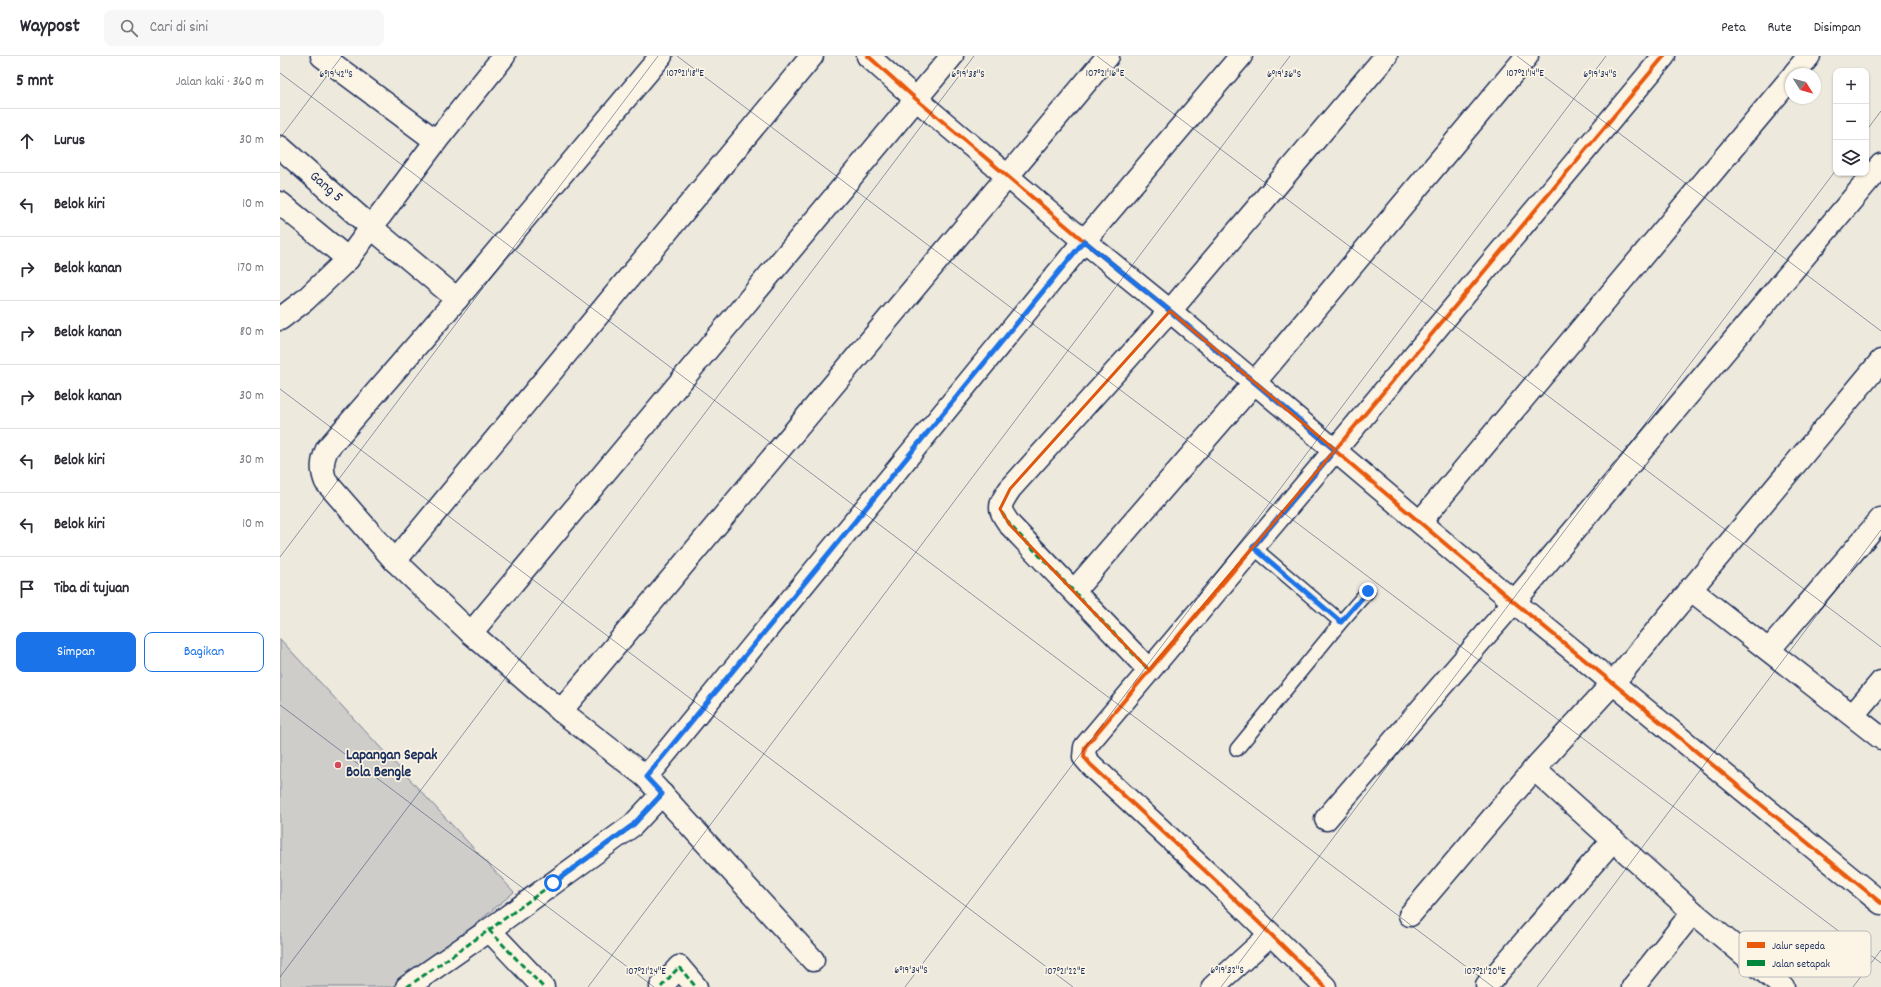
<!DOCTYPE html>
<html lang="id">
<meta charset="utf-8">
<style>
:root{--surface:#fff;--page:#f7f7f7;--text:#2b2b33;--muted:#7c7c81;--line:#e1e1e2;--accent:#1a73e8}
body{margin:0;font-family:Dekko,sans-serif;background:var(--page);color:var(--text)}
.controls{position:absolute;right:12px;top:12px;display:grid;overflow:hidden;border-radius:8px;box-shadow:0 1px 3px #0004}
.controls button{width:36px;height:36px;display:grid;place-items:center;padding:0;border:0;border-bottom:1px solid var(--line);background:var(--surface);color:var(--text);font:20px sans-serif}
.compass{position:absolute;left:1505px;top:12px;width:36px;height:36px;border-radius:50%;background:var(--surface);box-shadow:0 1px 3px #0004;rotate:127deg}
.stop{position:absolute;width:12px;height:12px;margin:-9px;border:3px solid #1a73e8;border-radius:50%;background:#fff}
.stop.end{background:#1a73e8;border-color:#fff;box-shadow:0 1px 4px #0008}
.list{margin:0;padding:0;list-style:none}
h2{display:flex;justify-content:space-between;align-items:center;height:52px;margin:0;padding:0 16px;font-size:17px}
h2 small{font-size:13px;font-weight:400;color:var(--muted)}
.list li{display:grid;grid-template-columns:26px 1fr auto;gap:12px;align-items:center;box-sizing:border-box;height:64px;padding:0 16px;border-top:1px solid var(--line)}
.list b{display:block;font-size:15px;white-space:nowrap}
.list em{font-size:13px;font-style:normal;color:var(--muted)}
.actions{display:flex;gap:8px;padding:12px 16px}
.actions a{flex:1;padding:9px 0;border:1px solid var(--accent);border-radius:8px;text-align:center;font-size:14px;color:var(--accent)}
.actions .main{background:var(--accent);color:#fff}
.icon{flex:none;width:22px;height:22px;fill:none;stroke:currentColor;stroke-width:2;stroke-linecap:round;stroke-linejoin:round}
.map{position:relative;flex:none;width:1601px;height:931px;overflow:hidden}
header{display:flex;align-items:center;gap:24px;box-sizing:border-box;height:56px;padding:0 20px;background:var(--surface);border-bottom:1px solid var(--line)}
header strong{font-size:19px}
nav{display:flex;gap:22px;margin-inline-start:auto;font-size:14px}
.search{width:280px;height:36px;background:var(--page);display:flex;align-items:center;gap:10px;box-sizing:border-box;padding:0 14px;border-radius:8px;color:var(--muted);font-size:15px}
main{display:flex}
aside{flex:1;background:var(--surface)}
.map>svg:first-child{display:block}
</style>
<header>
<strong>Waypost</strong>
<div class="search"><svg class="icon" aria-label="search" viewBox="0 0 24 24"><circle cx="10" cy="10" r="6"/><path d="M15 15l6 6"/></svg>Cari di sini</div>
<nav><a>Peta</a><a>Rute</a><a>Disimpan</a></nav>
</header>
<main>
<aside>
<h2>5 mnt<small>Jalan kaki · 360 m</small></h2>
<ul class="list">
<li><svg class="icon" aria-label="ahead" viewBox="0 0 24 24"><path d="M12 20V5M6 11l6-6 6 6"/></svg><div><b>Lurus</b></div><em>30 m</em></li>
<li><svg class="icon" aria-label="left" viewBox="0 0 24 24"><path d="M17 20v-9H6M10 6l-5 5 5 5"/></svg><div><b>Belok kiri</b></div><em>10 m</em></li>
<li><svg class="icon" aria-label="right" viewBox="0 0 24 24"><path d="M7 20v-9h11M14 6l5 5-5 5"/></svg><div><b>Belok kanan</b></div><em>170 m</em></li>
<li><svg class="icon" aria-label="right" viewBox="0 0 24 24"><path d="M7 20v-9h11M14 6l5 5-5 5"/></svg><div><b>Belok kanan</b></div><em>80 m</em></li>
<li><svg class="icon" aria-label="right" viewBox="0 0 24 24"><path d="M7 20v-9h11M14 6l5 5-5 5"/></svg><div><b>Belok kanan</b></div><em>30 m</em></li>
<li><svg class="icon" aria-label="left" viewBox="0 0 24 24"><path d="M17 20v-9H6M10 6l-5 5 5 5"/></svg><div><b>Belok kiri</b></div><em>30 m</em></li>
<li><svg class="icon" aria-label="left" viewBox="0 0 24 24"><path d="M17 20v-9H6M10 6l-5 5 5 5"/></svg><div><b>Belok kiri</b></div><em>10 m</em></li>
<li><svg class="icon" aria-label="arrive" viewBox="0 0 24 24"><path d="M6 21V4h12l-3 4 3 4H6"/></svg><div><b>Tiba di tujuan</b></div></li>
</ul>
<div class="actions"><a class="main">Simpan</a><a>Bagikan</a></div>
</aside>
<div class="map">
<svg width="1601" height="931" viewBox="0 0 1601 931">
<rect width="100%" height="100%" fill="#eee9dd"/>
<filter id="ink" filterUnits="userSpaceOnUse"><feTurbulence type="fractalNoise" baseFrequency=".025" numOctaves="2"/><feDisplacementMap in="SourceGraphic" scale="8" xChannelSelector="R" yChannelSelector="G"/><feConvolveMatrix kernelMatrix="1 2 1 2 8 2 1 2 1" color-interpolation-filters="sRGB"/></filter>
<g filter="url(#ink)">
<!-- green -->
<path fill="#cfcdca" stroke="#757e94" d="M0,583L234,836L120,931H0Z"/>
<g fill="none" stroke-linecap="round" stroke-linejoin="round">
<defs>
<path id="lane" d="M1061,566L1088,535
M957,693L1061,566L973,491"/>
<g id="street">
<path d="M42,0L156,85"/>
<path d="M381,0L177,243L47,393C42,405 41,414 46,426L115,505L191,577L281,655L366,721L533,904"/>
<path d="M588,0L636,43L804,185L890,255L1234,546L1601,847"/>
<path d="M1514,18L1529,0"/>
<path id="s1" d="M0,91L92,172L177,243"/>
<path d="M0,147L68,203"/>
<path d="M0,263L25,244L68,203L156,85L224,0"/>
<path d="M1140,466L1511,22"/>
<path d="M115,505L532,0"/>
<path d="M1410,533L1601,682"/>
<path d="M794,535L974,327L1247,0"/>
<path d="M191,577L672,0"/>
<path d="M1489,594L1601,463"/>
<path d="M869,614L730,469C718,452 718,451 730,433L890,255L1106,0"/>
<path d="M281,655L828,0"/>
<path d="M1573,659L1601,626"/>
<path d="M1254,713L1413,856L1503,931"/>
<path d="M366,721L804,185L961,0"/>
<path d="M1046,763L1234,546L1601,109"/>
<path d="M1130,859L1254,713L1333,627L1601,305"/>
<path d="M209,874L263,931"/>
<path d="M1207,929L1333,784"/>
<path d="M127,931L209,874L353,769L382,738"/>
<path d="M381,931L399,911L416,931"/>
<path d="M933,931L990,879"/>
<path d="M1045,931L936,825L811,709L804,701L805,691L1055,394L1384,0"/>
<path d="M1353,931L1413,856"/>
</g>
</defs>
<!-- lane casing -->
<use href="#lane" stroke="#1b2f5e" stroke-width="16"/>
<!-- street casing -->
<use href="#street" stroke="#1b2f5e" stroke-width="25"/>
<!-- lane -->
<use href="#lane" stroke="#fcf5e5" stroke-width="13"/>
<!-- street -->
<use href="#street" stroke="#fcf5e5" stroke-width="22"/>
<!-- quiet -->
<path stroke="#00873e" stroke-width="3" stroke-dasharray="6 3" stroke-linecap="butt" d="M722,457L730,469L869,614
M209,874L263,931
M127,931L209,874L353,769L382,738
M381,931L399,911L416,931"/>
<defs>
<path id="cycleway" d="M588,0L636,43L804,185L890,255L1234,546L1601,847
M1045,931L936,825L811,709L804,701L805,691L1055,394L1384,0"/>
</defs>
<!-- cycleway casing -->
<use href="#cycleway" stroke="#fcf5e5" stroke-width="6"/>
<!-- cycleway -->
<use href="#cycleway" stroke="#e8590c" stroke-width="4"/>
</g>
</g>
<g fill="none" stroke-linecap="round" stroke-linejoin="round" filter="url(#ink)">
<!-- route -->
<path stroke="#1a73e8" stroke-width="5" d="M273,827L353,769L382,738L366,721L804,185L890,255L1055,394L973,491L1061,566L1088,535"/>
</g>
<!-- marked area -->
<path fill="none" stroke="#de5710" stroke-width="3" stroke-linejoin="round" d="M890,255L1055,394L869,614L730,469L720,453L730,433Z"/>
<!-- ticks -->
<path fill="none" stroke="#1b2f5e" stroke-width="1" stroke-opacity="0.45" d="M397,0L1601,907M817,0L1601,591M1237,0L1601,275M0,17L1213,931M1586,75L1601,55M0,82L62,0M0,333L793,931M0,501L378,0M0,649L374,931M0,921L694,0M308,931L1010,0M625,931L1326,0M941,931L1556,114M1257,931L1601,474M1573,931L1601,894"/>
<!-- markers -->
<circle fill="#d1495b" stroke="#fcf5e5" stroke-width="1.5" cx="58" cy="709" r="4"/>
<g text-anchor="middle" dominant-baseline="central" stroke-width="3.5" stroke-linejoin="round" paint-order="stroke">
<!-- street labels -->
<g font-size="15" fill="#1b2f5e" stroke="#fcf5e5">
<text stroke="none"><textPath href="#s1" startOffset="61">Gang 5</textPath></text>
</g>
<!-- poi labels -->
<g font-size="15" font-weight="bold" fill="#1b2f5e" stroke="#fcf5e5" text-anchor="start">
<text x="66" y="700">Lapangan Sepak<tspan x="66" dy="17">Bola Bengle</tspan></text>
</g>
</g>
<!-- legend -->
<rect x="1459" y="875" width="132" height="46" rx="6" fill="#fcf5e5" stroke="#b8babc" stroke-width="1"/>
<rect x="1467" y="886" width="18" height="6" fill="#e8590c"/>
<rect x="1467" y="904" width="18" height="6" fill="#00873e"/>
<g font-size="11" fill="#1b2f5e">
<text x="1492" y="893">Jalur sepeda</text>
<text x="1492" y="911">Jalan setapak</text>
</g>
<g font-size="10" text-anchor="middle" fill="#1b2f5e" stroke="#fcf5e5" stroke-width="3.5" stroke-linejoin="round" paint-order="stroke">
<text x="405" y="20">107°21'18"E</text>
<text x="825" y="20">107°21'16"E</text>
<text x="1245" y="20">107°21'14"E</text>
<text x="56" y="21">6°19'42"S</text>
<text x="688" y="21">6°19'38"S</text>
<text x="1004" y="21">6°19'36"S</text>
<text x="1320" y="21">6°19'34"S</text>
<text x="631" y="917">6°19'34"S</text>
<text x="947" y="917">6°19'32"S</text>
<text x="366" y="918">107°21'24"E</text>
<text x="785" y="918">107°21'22"E</text>
<text x="1205" y="918">107°21'20"E</text>
</g>
</svg>
<div class="controls">
<button>+</button>
<button>−</button>
<button><svg class="icon" aria-label="layers" viewBox="0 0 24 24"><path d="M12 4l9 5-9 5-9-5zM3 14l9 5 9-5"/></svg></button>
</div>
<svg class="compass" viewBox="-18 -18 36 36"><path d="M0-13l5 13h-10z" fill="#e53935"/><path d="M0 13l5-13h-10z" fill="#7c7c81"/></svg>
<div class="stop" style="left:273px;top:827px"></div>
<div class="stop end" style="left:1088px;top:535px"></div>
</div>
</main>
